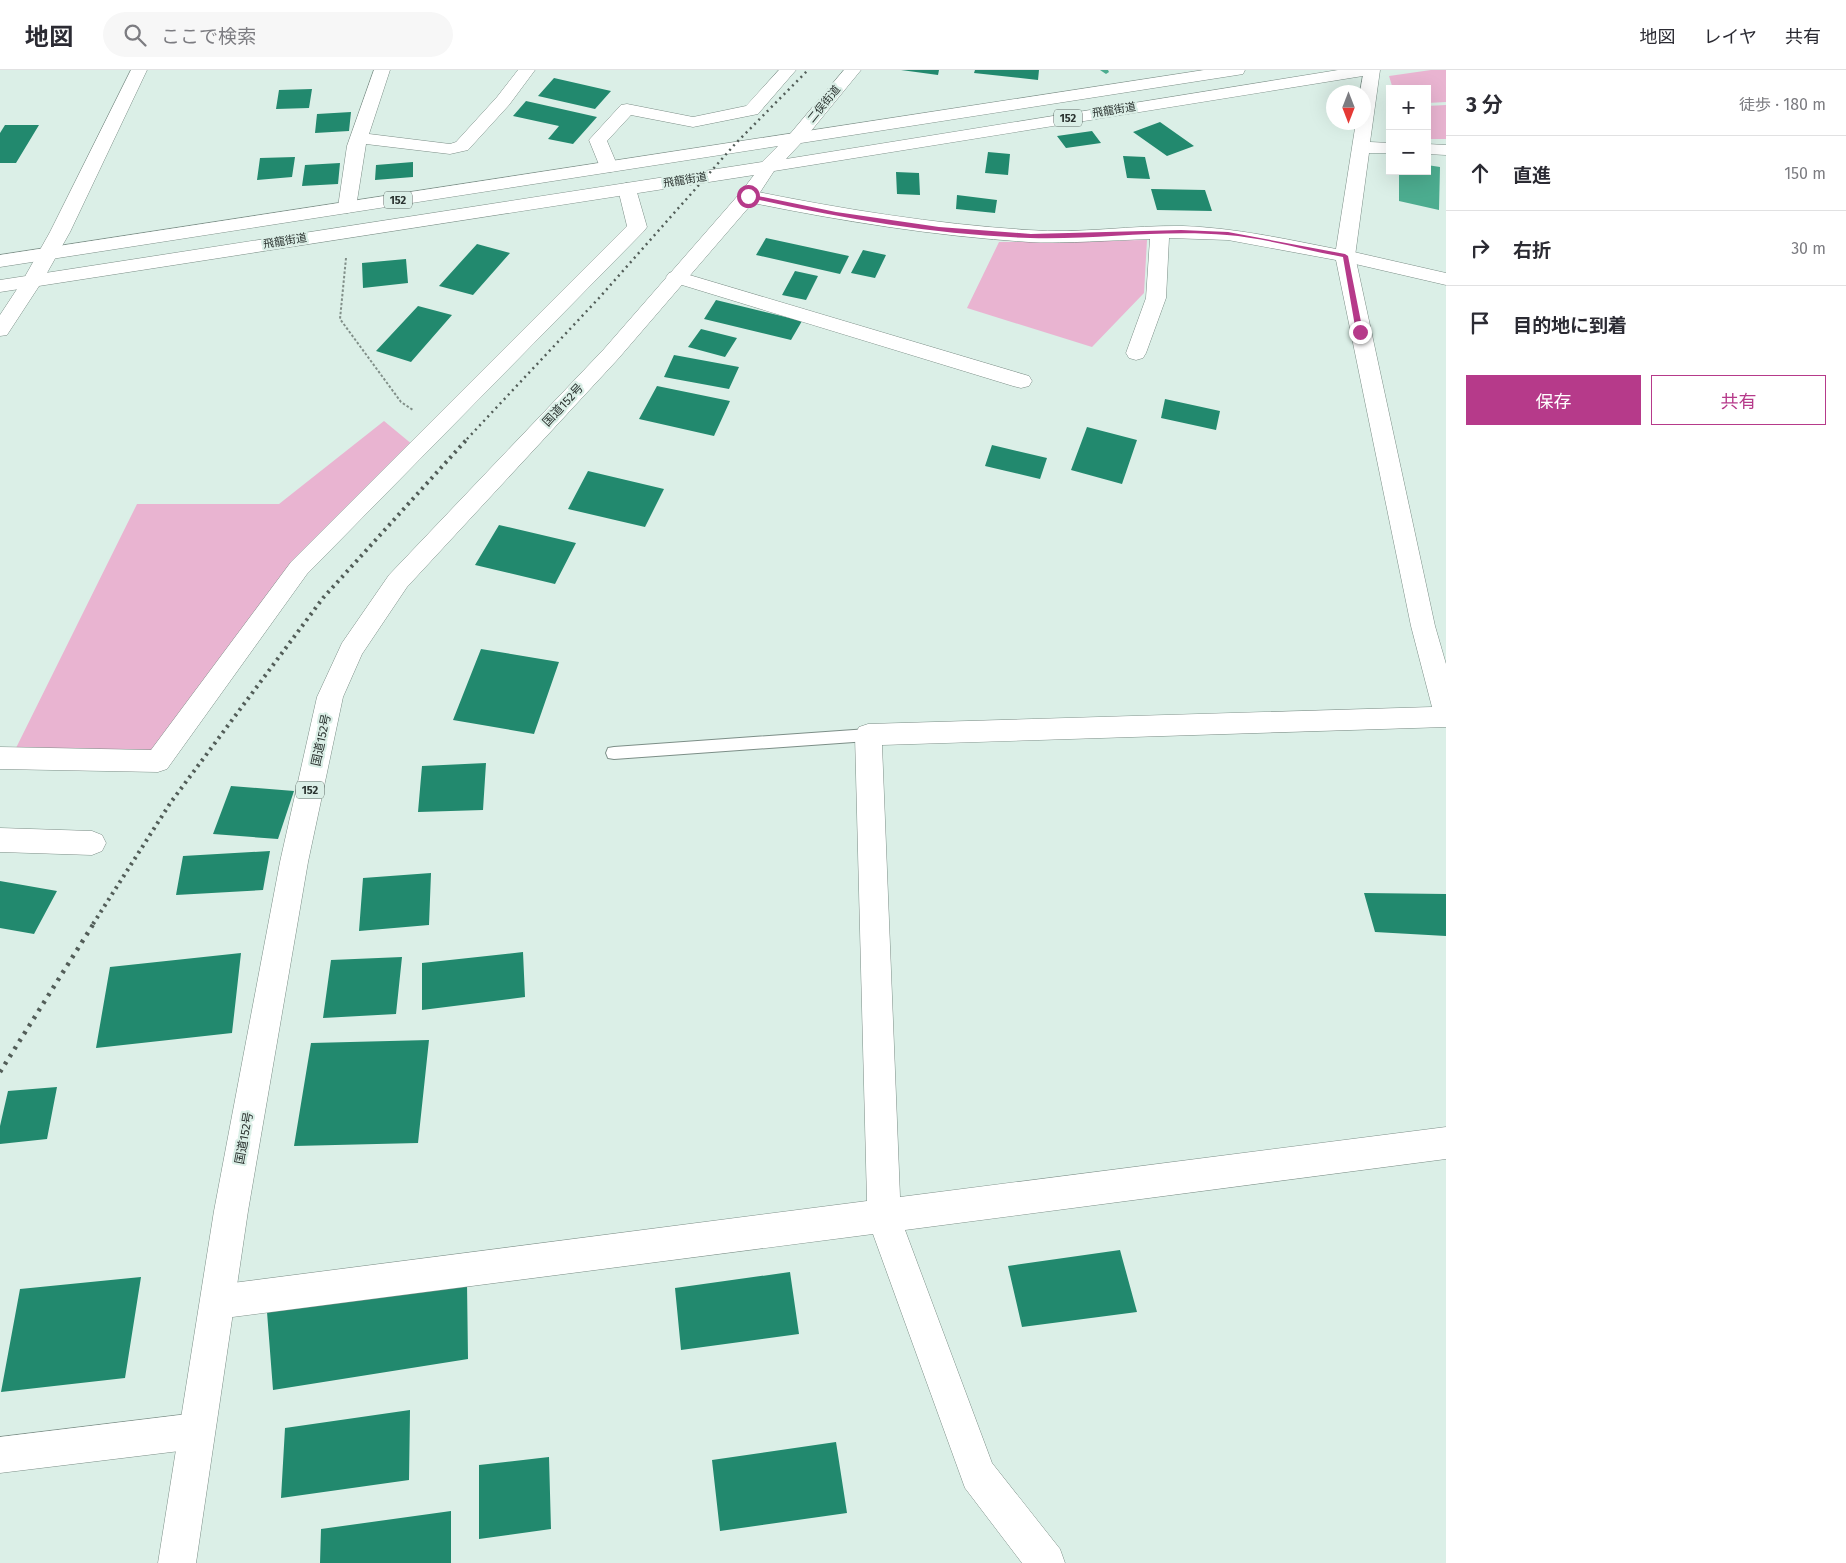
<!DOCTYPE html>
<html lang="ja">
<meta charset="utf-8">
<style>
:root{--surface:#fff;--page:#f7f7f7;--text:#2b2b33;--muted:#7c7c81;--line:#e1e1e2;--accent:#b63a8a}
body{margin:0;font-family:"Fira Sans","Noto Sans JP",sans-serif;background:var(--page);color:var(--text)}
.controls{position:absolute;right:15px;top:15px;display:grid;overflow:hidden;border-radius:0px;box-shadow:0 5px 20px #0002}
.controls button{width:45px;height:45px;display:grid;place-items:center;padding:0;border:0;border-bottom:1px solid var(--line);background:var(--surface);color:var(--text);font:25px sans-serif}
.compass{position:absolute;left:1326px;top:15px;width:45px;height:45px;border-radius:50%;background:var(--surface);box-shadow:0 5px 20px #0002;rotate:180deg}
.stop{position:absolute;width:15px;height:15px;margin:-11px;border:4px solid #b63a8a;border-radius:50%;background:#fff}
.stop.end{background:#b63a8a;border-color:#fff;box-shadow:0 1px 5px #0008}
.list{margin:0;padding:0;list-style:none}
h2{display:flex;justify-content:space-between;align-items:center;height:65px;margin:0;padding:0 20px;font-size:21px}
h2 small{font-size:16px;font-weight:400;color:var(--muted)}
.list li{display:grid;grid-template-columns:32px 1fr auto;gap:15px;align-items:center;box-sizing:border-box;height:75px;padding:0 20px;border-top:1px solid var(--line)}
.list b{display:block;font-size:19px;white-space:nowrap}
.list em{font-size:16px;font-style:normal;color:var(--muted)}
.actions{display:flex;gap:10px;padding:15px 20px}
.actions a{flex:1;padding:11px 0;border:1px solid var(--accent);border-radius:0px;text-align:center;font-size:18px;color:var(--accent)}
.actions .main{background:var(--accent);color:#fff}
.icon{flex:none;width:28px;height:28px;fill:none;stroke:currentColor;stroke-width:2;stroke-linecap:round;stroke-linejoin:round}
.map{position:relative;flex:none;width:1446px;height:1493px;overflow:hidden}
header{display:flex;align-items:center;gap:30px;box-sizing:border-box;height:70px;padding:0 25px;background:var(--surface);border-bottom:1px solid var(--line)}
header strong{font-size:24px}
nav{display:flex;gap:28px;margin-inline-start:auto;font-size:18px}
.search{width:350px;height:45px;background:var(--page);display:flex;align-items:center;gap:12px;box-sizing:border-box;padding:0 18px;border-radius:28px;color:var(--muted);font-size:19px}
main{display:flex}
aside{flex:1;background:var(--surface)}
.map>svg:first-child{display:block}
</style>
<header>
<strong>地図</strong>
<div class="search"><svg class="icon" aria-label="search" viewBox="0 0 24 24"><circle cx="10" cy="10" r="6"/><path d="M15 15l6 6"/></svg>ここで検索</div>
<nav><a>地図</a><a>レイヤ</a><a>共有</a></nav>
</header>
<main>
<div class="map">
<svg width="1446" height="1493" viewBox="0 0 1446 1493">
<rect width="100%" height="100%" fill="#dbefe7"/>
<!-- green -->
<path fill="#e9b4d1" d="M1431,0H1446V32L1427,33V19H1393L1389,6Z
M1446,35V69H1427V36Z
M1147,170L1144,223L1092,277L967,238L999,172Z
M384,351L413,375L152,686L15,680L137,434H279Z"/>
<!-- water -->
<path fill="#4cac8f" d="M1427,95L1440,97L1439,140L1399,131V101H1427Z"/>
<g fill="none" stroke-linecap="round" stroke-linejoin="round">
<!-- stream -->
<path fill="#4cac8f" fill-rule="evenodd" d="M1100,0H1108L1109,2L1106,4Z"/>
</g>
<!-- building -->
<path fill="#22896e" d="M901,0H939L938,5Z
M975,0H1039L1038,10L974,3Z
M554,8L611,21L595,39L538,26Z
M312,19L309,38L276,39L279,20Z
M526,31L597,47L573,74L548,69L559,56L513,46Z
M351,42L349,61L315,63L317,44Z
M1160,52L1194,76L1167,86L1133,62Z
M5,55H39L16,93H0V63Z
M1092,61L1101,73L1066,78L1057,66Z
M988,82L1010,84L1008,105L985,103Z
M1123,86L1145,87L1150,109L1127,108Z
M295,87L292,107L257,110L260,88Z
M413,92V107L375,110L376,95Z
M340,93L338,114L302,116L305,95Z
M896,102L919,103L920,125L897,124Z
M1151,119L1205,120L1212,141L1157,140Z
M957,125L997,130L995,143L956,139Z
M766,168L849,186L840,204L756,185Z
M477,174L510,183L473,225L439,216Z
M863,180L886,185L875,208L851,203Z
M406,189L408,213L363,218L362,193Z
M795,201L818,206L806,230L782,225Z
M716,230L802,251L791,270L704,249Z
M418,236L452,245L411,292L376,281Z
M701,259L737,268L725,287L688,277Z
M674,285L739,297L729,319L664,307Z
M657,316L730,331L714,366L639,349Z
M1165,329L1220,341L1216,360L1161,348Z
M1087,357L1137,370L1122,414L1071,400Z
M992,375L1047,388L1040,409L985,396Z
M588,401L664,419L645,457L568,439Z
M499,455L576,473L555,514L475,495Z
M481,579L559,592L534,664L453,650Z
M486,693L483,740L418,742L422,696Z
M231,716L294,721L278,769L213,764Z
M270,781L263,820L176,825L183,786Z
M431,803L429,855L359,861L363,808Z
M0,811L57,821L34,864L0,858Z
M1364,823L1446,824V866L1375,862Z
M523,882L525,927L422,940V893Z
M241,883L232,963L96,978L110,897Z
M402,887L396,944L323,948L331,890Z
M429,970L418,1073L294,1076L311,973Z
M57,1017L47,1069L0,1074V1056L8,1021Z
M1120,1180L1137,1242L1022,1257L1008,1196Z
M790,1202L799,1264L681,1280L675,1218Z
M141,1207L125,1308L1,1322L20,1219Z
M467,1213L468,1289L273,1320L267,1242Z
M410,1340L409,1410L281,1428L285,1358Z
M836,1372L847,1443L720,1461L712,1390Z
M549,1387L551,1459L479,1469V1395Z
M451,1441V1493H320L321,1459Z"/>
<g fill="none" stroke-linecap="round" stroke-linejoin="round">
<defs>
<path id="service" d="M868,659L873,661L876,665L873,669L868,671L614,689L608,688L606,683L608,678L614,677Z"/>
<path id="minor" d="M131,0H147L70,162L43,210L7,265L0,266V245L23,210L50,162Z
M374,0H390L369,64L450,74L456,72L497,27L518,0H535L509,35L468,80L450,84L366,74L356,137L354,141L347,143L340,141L338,137L347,76Z
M779,0H796L758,44L693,57L631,45L607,71L618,97L615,101L609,102L603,101L600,97L589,70L621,35L627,34L693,47L746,36Z
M1364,0H1380L1370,72L1390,73V83H1369L1355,186L1435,556L1446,594V657L882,675L900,1127L1446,1057V1089L905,1160L992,1393L1060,1479L1065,1493H1022L965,1418L873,1164L217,1249L205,1244L200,1232L205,1220L217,1215L867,1131L855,665L859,657L868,654L1432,637L1411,556L1336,190L1228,170L1169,168L1166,228L1146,283L1143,288L1136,290L1129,288L1126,283L1146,228L1150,169C1110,170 1069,174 1029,172C934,166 841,151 748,132L741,130L739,126L741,122L748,120C841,139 934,154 1028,160C1080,164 1132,155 1183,156C1236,158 1285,169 1336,179L1356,52H1364V22H1360Z
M1427,74L1446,75V85L1427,84Z
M627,113L634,115L636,119L647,157L644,161L307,504L167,699L158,702L0,699V677L151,680L291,492L627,156L618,119L620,115Z
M676,201L1029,306L1032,311L1029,316L1021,318L1013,316L669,211L666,207L669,203Z
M0,758L92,761L102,765L106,773L102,781L92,785L0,782Z
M196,1343L209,1348L214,1361L209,1374L196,1379L0,1403V1367Z"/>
<path id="tertiary" d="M844,0H861L802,72L796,73L790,72L787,68L790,64Z
M1345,180L1446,203V215L1338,190L1335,186L1338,182Z"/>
<path id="trunk" d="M1204,0H1245L1243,4L1237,5L801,73L786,89L1338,0H1377L1375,4L1369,5L774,101L755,130L618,289L407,517L362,584L343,627L308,792L248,1141L196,1493H158L214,1141L280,792L317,627L342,573L389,505L604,279L741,122L754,105L0,222V210L762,92L778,76L0,197V185Z"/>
</defs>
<!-- service casing -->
<use href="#service" stroke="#7c8e87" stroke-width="2"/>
<!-- minor casing -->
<use href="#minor" stroke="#7c8e87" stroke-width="1"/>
<!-- tertiary casing -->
<use href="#tertiary" stroke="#7c8e87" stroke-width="1"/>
<!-- trunk casing -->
<use href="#trunk" stroke="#7c8e87" stroke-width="1"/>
<!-- path -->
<path stroke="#818f89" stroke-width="2" stroke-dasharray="2.5 2" stroke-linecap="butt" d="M346,188L340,249L401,332L413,340"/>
<!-- service -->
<use href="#service" fill="#fff" fill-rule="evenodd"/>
<!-- minor -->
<use href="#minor" fill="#fff" fill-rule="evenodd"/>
<!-- tertiary -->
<use href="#tertiary" fill="#fff" fill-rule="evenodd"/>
<!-- trunk -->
<use href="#trunk" fill="#fff" fill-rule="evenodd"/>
<!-- rail-far2 -->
<path stroke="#525d58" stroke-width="2.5" stroke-dasharray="2 4" stroke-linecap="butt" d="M467,369L599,228L736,73L808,0"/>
<!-- rail-far1 -->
<path stroke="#525d58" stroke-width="4" stroke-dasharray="2.5 4.5" stroke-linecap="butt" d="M93,854L171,732L323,528L468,368"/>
<!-- rail -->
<path stroke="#525d58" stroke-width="4.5" stroke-dasharray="3 6" stroke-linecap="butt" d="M0,1002L94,853"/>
</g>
<!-- route -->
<path fill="#b63a8a" d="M748,124L836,142L939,157L1031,164L1181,160L1228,162L1345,184L1348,186L1363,262L1360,264L1356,262L1343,187C1306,180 1264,168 1227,165C1162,159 1096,170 1030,168C935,165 838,148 746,127Z"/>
<g text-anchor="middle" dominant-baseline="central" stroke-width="4.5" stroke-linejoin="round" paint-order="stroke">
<!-- far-street labels -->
<g font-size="11" fill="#2a322f" stroke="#dbefe7">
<text transform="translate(824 34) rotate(-51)">二俣街道</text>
<text transform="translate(1114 40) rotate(-9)">飛龍街道</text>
<text transform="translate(685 110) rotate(-9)">飛龍街道</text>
<text transform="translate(285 171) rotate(-9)">飛龍街道</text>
</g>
<!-- shield labels -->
<g fill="#dbefe7" stroke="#5f6b66" stroke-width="1">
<rect x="1054" y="39.5" width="28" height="17" rx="4"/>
<rect x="384" y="121.5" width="28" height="17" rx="4"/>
<rect x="296" y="711.5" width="28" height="17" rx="4"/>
</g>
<g font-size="11" font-weight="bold" fill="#2a322f">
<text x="1068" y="48">152</text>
<text x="398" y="130">152</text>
<text x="310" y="720">152</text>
</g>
<!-- street labels -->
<g font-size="12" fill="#2a322f" stroke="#dbefe7">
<text transform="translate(563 335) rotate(-47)">国道152号</text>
<text transform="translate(321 670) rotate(-78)">国道152号</text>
<text transform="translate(244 1068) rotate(-80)">国道152号</text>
</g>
</g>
</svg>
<div class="controls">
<button>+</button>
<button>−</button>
</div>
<svg class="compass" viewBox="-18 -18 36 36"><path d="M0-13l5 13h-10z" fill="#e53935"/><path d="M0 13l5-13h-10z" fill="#7c7c81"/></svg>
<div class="stop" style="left:748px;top:126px"></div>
<div class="stop end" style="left:1360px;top:262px"></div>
</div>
<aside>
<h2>3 分<small>徒歩 · 180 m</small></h2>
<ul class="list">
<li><svg class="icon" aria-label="ahead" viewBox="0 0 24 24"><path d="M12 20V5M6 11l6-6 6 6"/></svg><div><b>直進</b></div><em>150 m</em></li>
<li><svg class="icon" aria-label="right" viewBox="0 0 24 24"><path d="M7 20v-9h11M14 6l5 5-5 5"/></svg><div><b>右折</b></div><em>30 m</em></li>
<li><svg class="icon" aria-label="arrive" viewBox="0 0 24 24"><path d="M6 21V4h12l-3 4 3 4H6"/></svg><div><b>目的地に到着</b></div></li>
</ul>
<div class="actions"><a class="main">保存</a><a>共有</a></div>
</aside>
</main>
